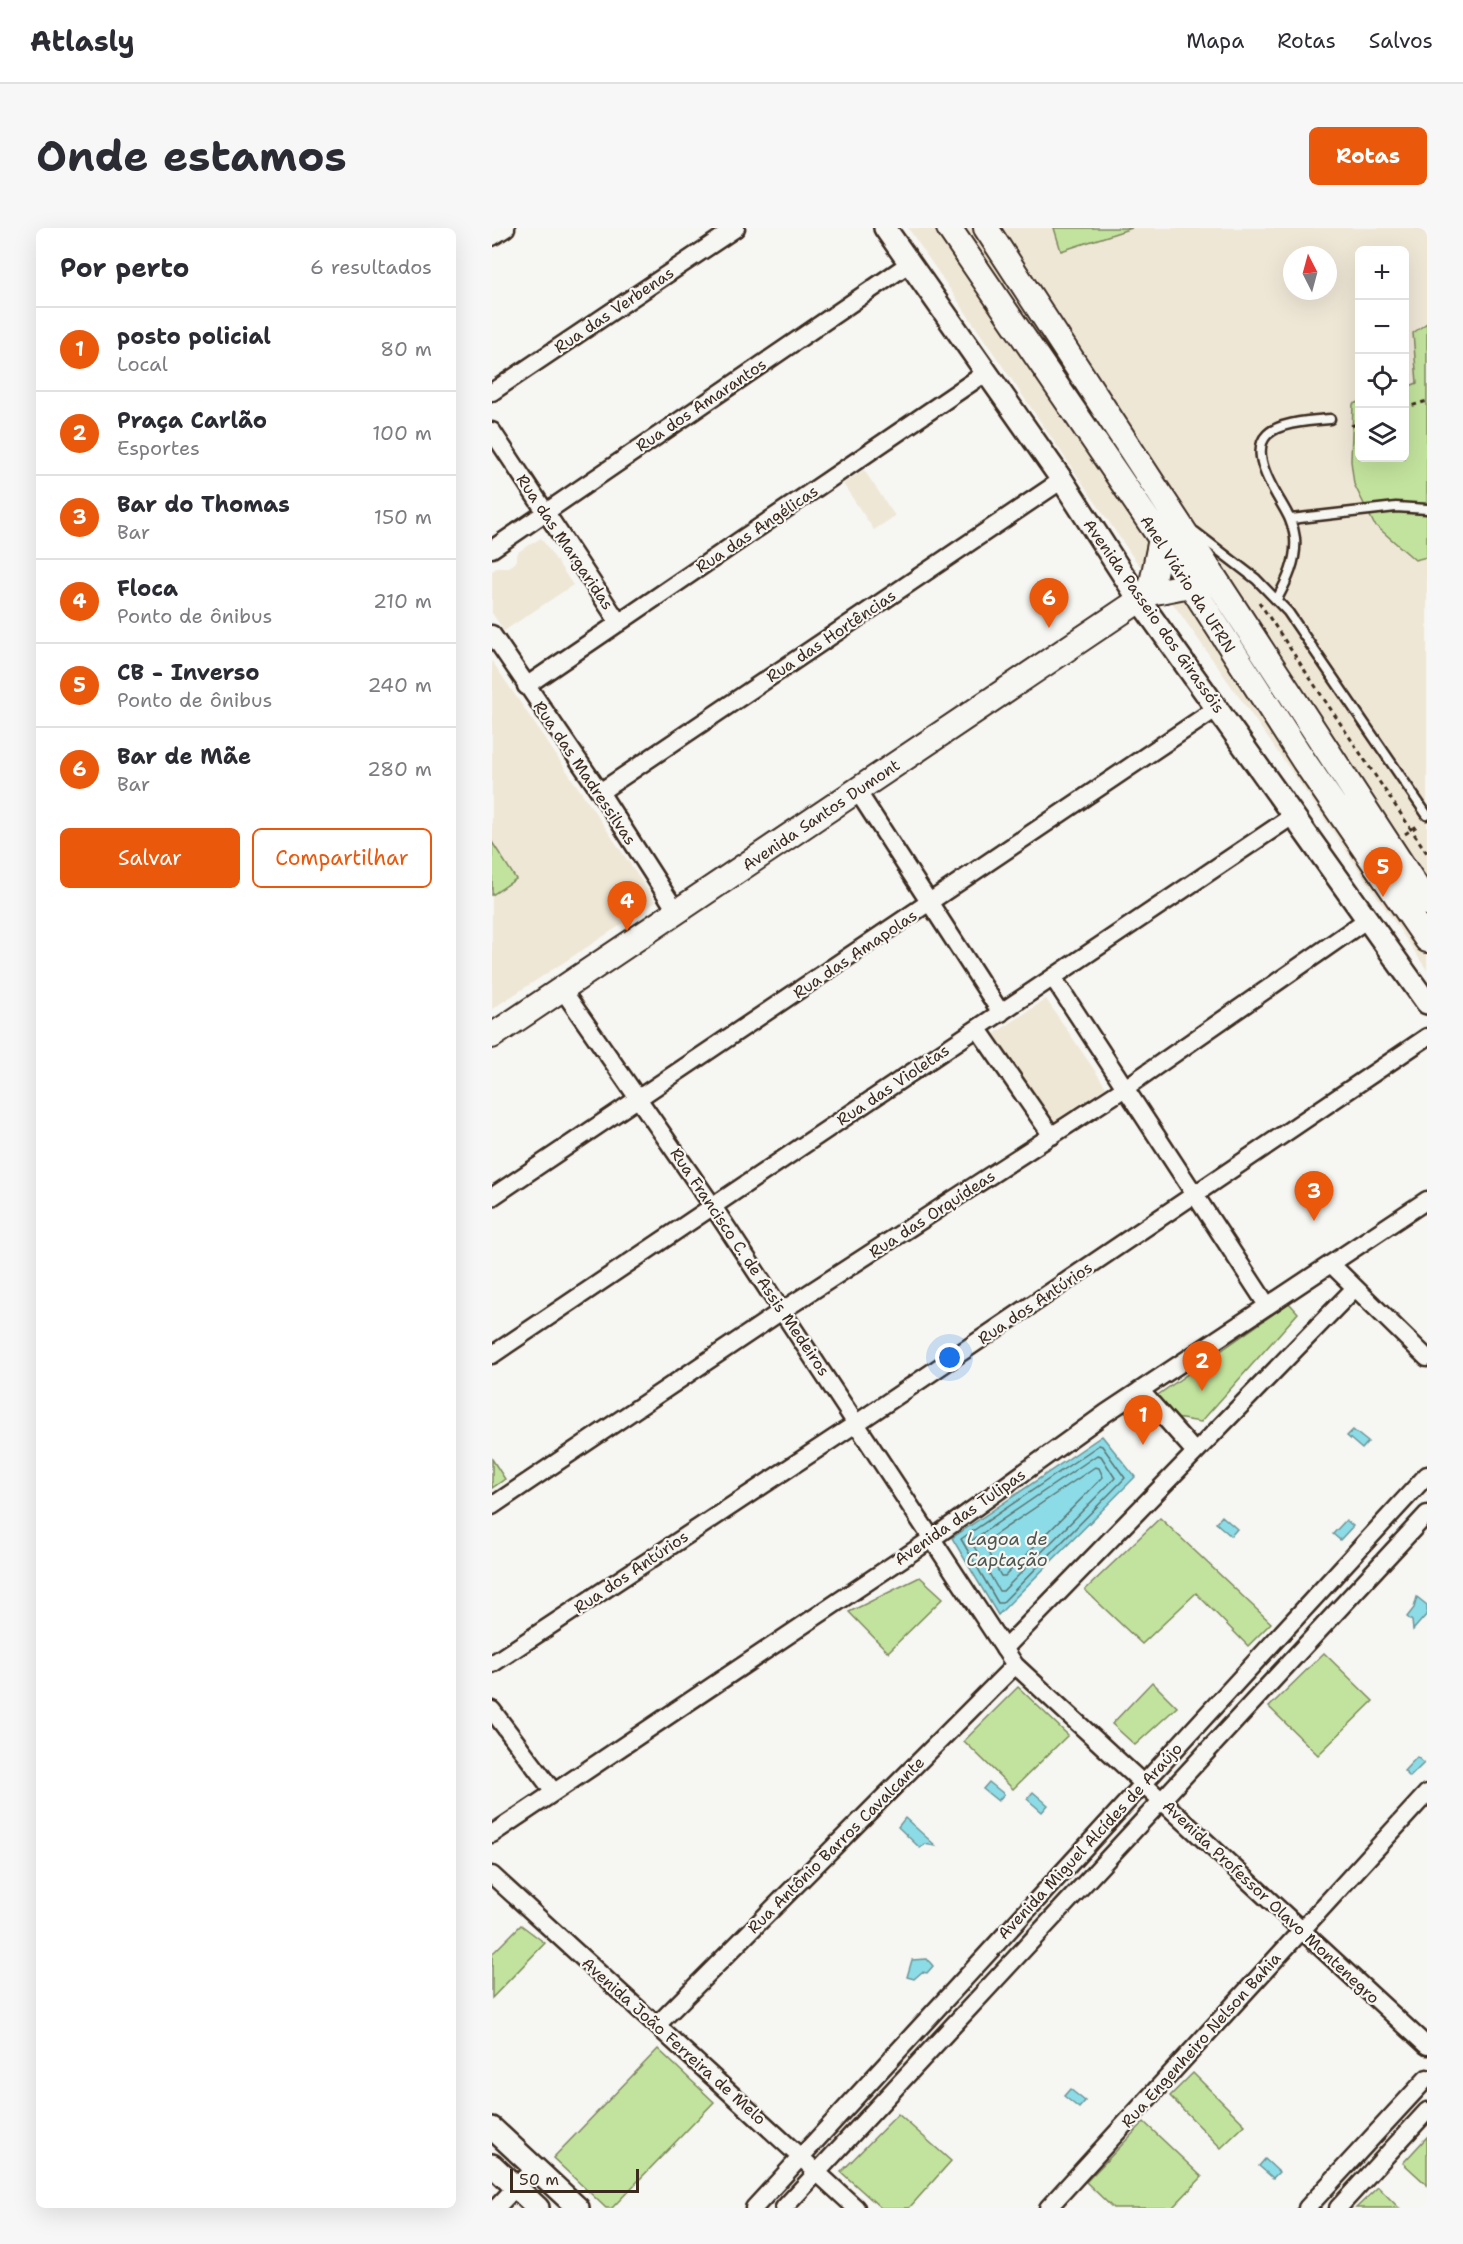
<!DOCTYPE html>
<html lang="pt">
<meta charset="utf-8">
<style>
:root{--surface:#fff;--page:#f7f7f7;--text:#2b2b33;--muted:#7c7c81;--line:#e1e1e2;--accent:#ea580c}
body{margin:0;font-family:"Shantell Sans",sans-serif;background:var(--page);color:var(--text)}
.controls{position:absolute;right:18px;top:18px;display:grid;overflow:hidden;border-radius:9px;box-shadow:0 6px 24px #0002}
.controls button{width:54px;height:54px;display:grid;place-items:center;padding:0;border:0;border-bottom:2px solid var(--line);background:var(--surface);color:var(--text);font:30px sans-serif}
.compass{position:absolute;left:791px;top:18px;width:54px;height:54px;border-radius:50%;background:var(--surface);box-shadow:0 6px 24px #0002;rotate:354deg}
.scale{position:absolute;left:18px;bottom:15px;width:129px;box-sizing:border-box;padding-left:6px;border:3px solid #3b2a1e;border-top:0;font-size:16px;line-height:21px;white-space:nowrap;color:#3b2a1e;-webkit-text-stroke:4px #f6f6f2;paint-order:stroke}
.you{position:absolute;left:458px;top:1130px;width:21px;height:21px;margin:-15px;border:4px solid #fff;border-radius:50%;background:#1a73e8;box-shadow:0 0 0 9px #1a73e833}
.badge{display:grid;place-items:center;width:39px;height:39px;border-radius:50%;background:var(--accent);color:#fff;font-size:20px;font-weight:700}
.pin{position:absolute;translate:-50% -50px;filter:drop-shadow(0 2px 3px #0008)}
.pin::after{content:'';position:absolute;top:32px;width:21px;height:18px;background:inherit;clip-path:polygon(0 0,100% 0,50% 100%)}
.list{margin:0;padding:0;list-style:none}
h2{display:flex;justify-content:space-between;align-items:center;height:78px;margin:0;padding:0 24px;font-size:26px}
h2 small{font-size:20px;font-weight:400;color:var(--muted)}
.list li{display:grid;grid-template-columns:39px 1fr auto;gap:18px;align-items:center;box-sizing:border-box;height:84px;padding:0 24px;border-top:2px solid var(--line)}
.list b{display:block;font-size:22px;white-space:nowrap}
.list p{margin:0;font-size:20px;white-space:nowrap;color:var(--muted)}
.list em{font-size:20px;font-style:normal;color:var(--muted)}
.actions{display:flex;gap:12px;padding:18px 24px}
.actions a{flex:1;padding:14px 0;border:2px solid var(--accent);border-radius:9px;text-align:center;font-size:21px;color:var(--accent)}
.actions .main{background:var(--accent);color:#fff}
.icon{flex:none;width:33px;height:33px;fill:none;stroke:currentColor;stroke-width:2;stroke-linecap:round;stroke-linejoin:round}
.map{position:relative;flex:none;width:935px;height:1980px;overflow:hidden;border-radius:9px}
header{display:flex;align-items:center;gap:36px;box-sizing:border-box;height:84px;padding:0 30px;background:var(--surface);border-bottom:2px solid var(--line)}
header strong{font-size:28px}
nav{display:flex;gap:33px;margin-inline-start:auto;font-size:21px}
.intro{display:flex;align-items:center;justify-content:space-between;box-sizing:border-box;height:144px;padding:0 36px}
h1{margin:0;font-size:42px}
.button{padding:15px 27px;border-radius:9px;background:var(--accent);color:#fff;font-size:21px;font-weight:700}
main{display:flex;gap:36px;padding:0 36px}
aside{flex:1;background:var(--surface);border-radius:9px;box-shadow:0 6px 24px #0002}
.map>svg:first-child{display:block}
</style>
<header>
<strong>Atlasly</strong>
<nav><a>Mapa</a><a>Rotas</a><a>Salvos</a></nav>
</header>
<div class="intro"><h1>Onde estamos</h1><a class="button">Rotas</a></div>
<main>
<aside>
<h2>Por perto<small>6 resultados</small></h2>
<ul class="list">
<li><span class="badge">1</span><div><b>posto policial</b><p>Local</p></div><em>80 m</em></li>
<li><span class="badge">2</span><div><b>Praça Carlão</b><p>Esportes</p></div><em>100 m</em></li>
<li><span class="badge">3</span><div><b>Bar do Thomas</b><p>Bar</p></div><em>150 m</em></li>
<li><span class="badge">4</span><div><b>Floca</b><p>Ponto de ônibus</p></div><em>210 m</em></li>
<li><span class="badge">5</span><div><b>CB - Inverso</b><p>Ponto de ônibus</p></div><em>240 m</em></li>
<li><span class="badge">6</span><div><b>Bar de Mãe</b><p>Bar</p></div><em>280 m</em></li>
</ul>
<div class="actions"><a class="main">Salvar</a><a>Compartilhar</a></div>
</aside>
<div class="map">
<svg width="935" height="1980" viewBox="0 0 935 1980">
<rect width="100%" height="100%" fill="#f6f6f2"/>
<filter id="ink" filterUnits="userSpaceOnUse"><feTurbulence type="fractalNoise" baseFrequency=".0167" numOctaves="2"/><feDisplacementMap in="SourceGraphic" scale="12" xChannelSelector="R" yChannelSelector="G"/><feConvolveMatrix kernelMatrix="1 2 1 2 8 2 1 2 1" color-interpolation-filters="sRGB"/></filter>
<g filter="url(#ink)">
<!-- built -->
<path fill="#efe7d6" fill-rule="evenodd" d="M416,0H935V742L821,574L682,377L643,332ZM868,22H912V230H868ZM800,27H836V63H800Z
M372,242L403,288L382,302L351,256Z
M49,310L81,357L12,403L0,385V343L5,340L17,339L23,335L26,324Z
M0,433L164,674L0,781Z
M554,771L614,859L561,894L502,806Z"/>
<!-- green -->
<path fill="#c2e39d" stroke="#7e865e" stroke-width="1.5" d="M562,0H640L569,23Z
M935,95V329L923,332L882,296L862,256L859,233L861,176L867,174L868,230H912L913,160L925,155L921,105Z
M0,614L24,651L0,667Z
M797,1075L806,1085L709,1194L677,1189L663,1169Z
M0,1231L13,1251L0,1260Z
M668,1290L779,1395L756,1418L704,1365L650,1416L593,1362Z
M428,1349L451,1370L396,1424L357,1384Z
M832,1425L881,1473L826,1527L777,1479Z
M660,1454L685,1479L643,1517L620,1496Z
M526,1459L576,1507L521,1561L472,1513Z
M29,1697L53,1715L0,1770V1726Z
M166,1821L222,1874L120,1980H114L61,1930Z
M701,1845L753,1897L729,1920L678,1868Z
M406,1886L459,1933L417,1980H389L349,1944Z
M652,1894L710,1949L680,1980H621L594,1954Z
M935,1909V1957L911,1935Z
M886,1959L907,1980H864Z"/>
<!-- water -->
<path fill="#8cdce7" stroke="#6c9597" stroke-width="1.5" d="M861,1202L876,1214L870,1221L855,1208Z
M610,1208L643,1249L506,1387L460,1310Z
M730,1288L745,1301L739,1308L724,1295Z
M854,1292L861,1298L848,1312L841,1306Z
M925,1369L935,1377V1386L921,1402L920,1393L915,1389L922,1380Z
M925,1529L932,1535L918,1549L912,1543Z
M497,1554L512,1566L506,1573L491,1561Z
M541,1564L556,1577L550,1584L535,1571Z
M413,1590L444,1618L432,1616L428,1620L406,1599Z
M435,1731L441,1738L435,1745L430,1744L422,1751L415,1749L420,1732Z
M578,1861L593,1873L587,1880L572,1868Z
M773,1931L787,1944L781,1950L767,1938Z"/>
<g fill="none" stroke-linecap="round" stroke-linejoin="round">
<!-- shore -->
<path stroke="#5b716e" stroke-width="1.5" d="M607,1217L610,1218L633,1250L510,1375H506L469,1311Z
M605,1227L609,1228L623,1250L511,1363H507L479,1313Z
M603,1239L607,1240L611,1249L513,1348H509L491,1315Z"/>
<defs>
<path id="service" d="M799,291L904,279L935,281
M703,304L764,351L796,384L935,587
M785,371C795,353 805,332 803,310C801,293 793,282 785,268C747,203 779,195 838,191"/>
<path id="minor" d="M0,9L14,0
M0,164L244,0
M0,203L127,395
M0,321L418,35
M0,406L108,564L185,684
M34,458L495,144
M108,564L570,252
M366,564L509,785
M562,751L775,1077
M70,761L220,977L523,1437L935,1818
M486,801L560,908
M0,969L725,480
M839,1036L935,1130
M0,1127L802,587
M648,1162L703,1224
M0,1278L291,1082L633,860L877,690
M512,1421L862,1061
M0,1436L365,1195L935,809
M0,1482L61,1563
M0,1606L441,1310L614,1185L935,972
M0,1647L364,1980
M165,1797L523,1437
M4,1980L43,1939
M262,1980L935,1247
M292,1980L935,1286
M556,1980L935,1565
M815,1980L935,1850
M846,1980L935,1883"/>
<path id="tertiary" d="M393,0L570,252L648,373L935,775
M0,1900L86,1980
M0,1937L46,1980"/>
<path id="secondary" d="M457,0L669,311L812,533L935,712
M494,0L935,675
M658,365L669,311
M0,808L658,365L698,357"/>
</defs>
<!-- service casing -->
<use href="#service" stroke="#3b2a1e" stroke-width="13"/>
<!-- minor casing -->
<use href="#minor" stroke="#3b2a1e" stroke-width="21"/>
<!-- tertiary casing -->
<use href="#tertiary" stroke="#3b2a1e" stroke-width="26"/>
<!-- secondary casing -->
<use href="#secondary" stroke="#3b2a1e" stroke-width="28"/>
<!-- path -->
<path stroke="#3b2a1e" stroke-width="3" stroke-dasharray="4.5 4.5" stroke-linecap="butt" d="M912,180L935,173
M859,198L868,195
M767,374L935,625
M913,606L928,596"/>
<!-- service -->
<use href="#service" stroke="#f6f6f2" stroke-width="8"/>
<!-- minor -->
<use href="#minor" stroke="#f6f6f2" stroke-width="16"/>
<!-- tertiary -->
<use href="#tertiary" stroke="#f6f6f2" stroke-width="21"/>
<!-- secondary -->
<use href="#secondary" stroke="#f6f6f2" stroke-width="24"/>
</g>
</g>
<g text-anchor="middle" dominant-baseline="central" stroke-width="4.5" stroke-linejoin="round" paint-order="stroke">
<!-- street labels -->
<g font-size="16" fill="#3b2a1e" stroke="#f6f6f2">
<text transform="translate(122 82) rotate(-34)">Rua das Verbenas</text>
<text transform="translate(209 177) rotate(-34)">Rua dos Amarantos</text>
<text transform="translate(265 301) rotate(-34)">Rua das Angélicas</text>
<text transform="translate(73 314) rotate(56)">Rua das Margaridas</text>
<text transform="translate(696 356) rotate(57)">Anel Viário da UFRN</text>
<text transform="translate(662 388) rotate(55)">Avenida Passeio dos Girassóis</text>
<text transform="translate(339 408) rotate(-34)">Rua das Hortências</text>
<text transform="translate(93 545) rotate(56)">Rua das Madressilvas</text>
<text transform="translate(329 587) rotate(-34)">Avenida Santos Dumont</text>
<text transform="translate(363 726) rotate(-34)">Rua das Amapolas</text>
<text transform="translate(401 857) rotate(-34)">Rua das Violetas</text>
<text transform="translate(440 986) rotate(-33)">Rua das Orquídeas</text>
<text transform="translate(258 1034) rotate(56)">Rua Francisco C. de Assis Medeiros</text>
<text transform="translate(543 1075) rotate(-34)">Rua dos Antúrios</text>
<text transform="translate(468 1289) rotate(-35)">Avenida das Tulipas</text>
<text transform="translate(139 1344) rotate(-34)">Rua dos Antúrios</text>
<text transform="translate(598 1613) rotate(-47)">Avenida Miguel Alcídes de Araújo</text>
<text transform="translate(344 1617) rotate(-45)">Rua Antônio Barros Cavalcante</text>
<text transform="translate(779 1674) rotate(43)">Avenida Professor Olavo Montenegro</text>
<text transform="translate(709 1812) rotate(-48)">Rua Engenheiro Nelson Bahia</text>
<text transform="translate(182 1813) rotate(42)">Avenida João Ferreira de Melo</text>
</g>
<!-- water labels -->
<g font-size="18" font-style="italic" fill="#4f5650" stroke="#f6f6f2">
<text x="515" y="1311">Lagoa de<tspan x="515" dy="21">Captação</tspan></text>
</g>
</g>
</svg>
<div class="controls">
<button>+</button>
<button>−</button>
<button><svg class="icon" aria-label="locate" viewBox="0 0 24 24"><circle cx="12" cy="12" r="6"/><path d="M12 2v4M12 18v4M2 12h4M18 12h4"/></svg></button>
<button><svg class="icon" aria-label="layers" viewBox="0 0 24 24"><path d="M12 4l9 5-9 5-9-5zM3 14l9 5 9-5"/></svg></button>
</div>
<svg class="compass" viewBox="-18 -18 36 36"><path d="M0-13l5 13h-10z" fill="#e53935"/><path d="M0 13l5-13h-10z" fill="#7c7c81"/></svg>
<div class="scale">50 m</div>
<div class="you"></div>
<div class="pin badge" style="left:651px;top:1217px">1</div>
<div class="pin badge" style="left:710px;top:1163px">2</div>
<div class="pin badge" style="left:822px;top:993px">3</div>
<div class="pin badge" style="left:135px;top:703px">4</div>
<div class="pin badge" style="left:891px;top:669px">5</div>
<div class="pin badge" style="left:557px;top:400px">6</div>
</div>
</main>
